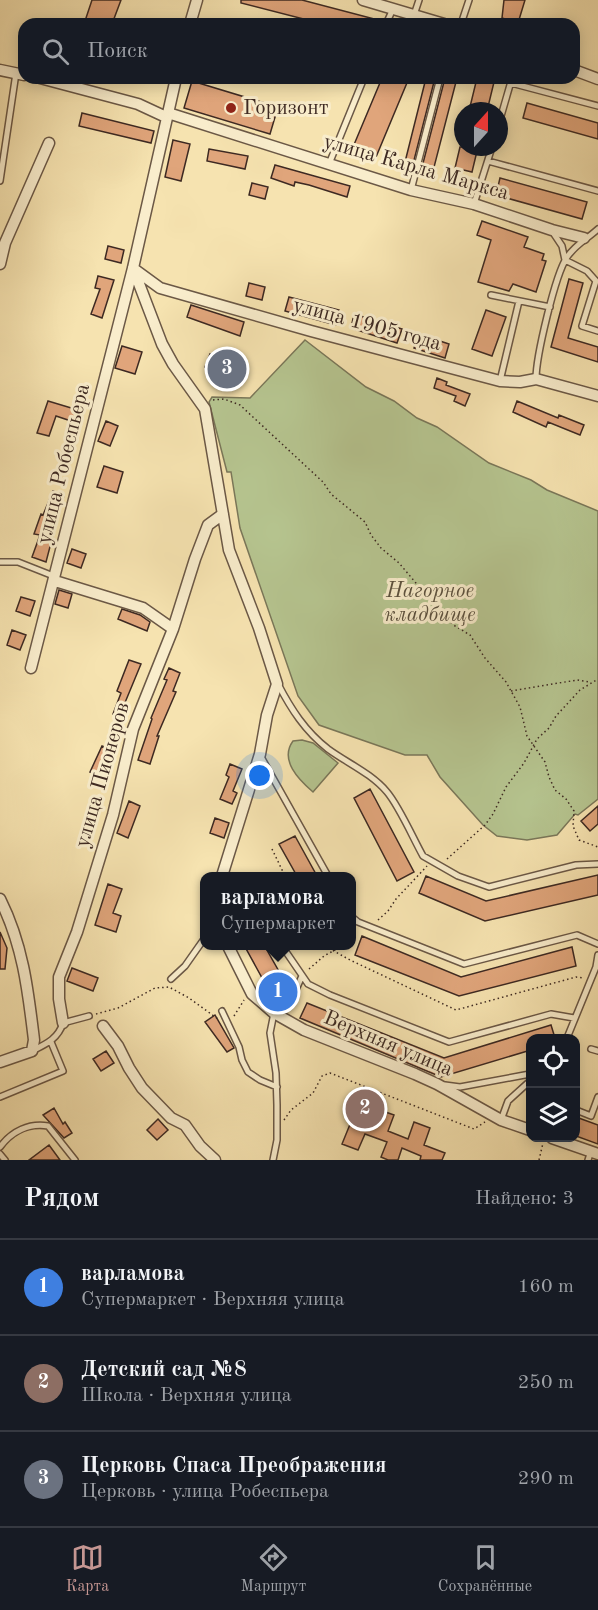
<!DOCTYPE html>
<html lang="ru">
<meta charset="utf-8">
<style>
:root{--surface:#171b24;--page:#20242c;--text:#f1f3f6;--muted:#9ea1a6;--line:#363941;--accent:#c59692}
body{margin:0;font-family:"Old Standard TT",serif;background:var(--page);color:var(--text)}
.controls{position:absolute;right:18px;bottom:18px;display:grid;overflow:hidden;border-radius:12px;box-shadow:0 3px 15px #0003}
.controls button{width:54px;height:54px;display:grid;place-items:center;padding:0;border:0;border-bottom:2px solid var(--line);background:var(--surface);color:var(--text);font:30px sans-serif}
.compass{position:absolute;left:454px;top:102px;width:54px;height:54px;border-radius:50%;background:var(--surface);box-shadow:0 3px 15px #0003;rotate:21deg}
.you{position:absolute;left:260px;top:776px;width:21px;height:21px;margin:-15px;border:4px solid #fff;border-radius:50%;background:#1a73e8;box-shadow:0 0 0 9px #1a73e833}
.badge{display:grid;place-items:center;width:39px;height:39px;border-radius:50%;background:var(--accent);color:#fff;font-size:20px;font-weight:700}
.pin{position:absolute;translate:-50% -50%;border:3px solid #fff;box-shadow:0 2px 6px #0006}
.popup{position:absolute;left:200px;top:872px;width:156px;height:78px;box-sizing:border-box;display:grid;place-content:center;border-radius:12px;background:var(--surface);filter:drop-shadow(0 2px 4px #0005);font-size:20px;white-space:nowrap;color:var(--muted)}
.popup b{font-size:22px;color:var(--text)}
.popup::after{content:'';position:absolute;left:50%;top:100%;margin-left:-12px;border:12px solid transparent;border-top-color:var(--surface)}
.list{margin:0;padding:0;list-style:none}
h2{display:flex;justify-content:space-between;align-items:center;height:78px;margin:0;padding:0 24px;font-size:26px}
h2 small{font-size:20px;font-weight:400;color:var(--muted)}
.list li{display:grid;grid-template-columns:39px 1fr auto;gap:18px;align-items:center;box-sizing:border-box;height:96px;padding:0 24px;border-top:2px solid var(--line)}
.list b{display:block;font-size:22px;white-space:nowrap}
.list p{margin:0;font-size:20px;white-space:nowrap;color:var(--muted)}
.list em{font-size:20px;font-style:normal;color:var(--muted)}
.icon{flex:none;width:33px;height:33px;fill:none;stroke:currentColor;stroke-width:2;stroke-linecap:round;stroke-linejoin:round}
.map{position:relative;flex:none;width:598px;height:1160px;overflow:hidden}
.search{position:absolute;background:var(--surface);box-shadow:0 3px 15px #0003;left:18px;right:18px;top:18px;height:66px;display:flex;align-items:center;gap:15px;box-sizing:border-box;padding:0 21px;border-radius:18px;color:var(--muted);font-size:22px}
.sheet{height:366px;background:var(--surface)}
nav{display:flex;justify-content:space-around;align-items:center;box-sizing:border-box;height:84px;border-top:2px solid var(--line);background:var(--surface);font-size:16px;color:var(--muted)}
nav a{display:grid;justify-items:center;gap:3px}
nav .on{color:var(--accent)}
.map>svg:first-child{display:block}
</style>
<div class="map">
<svg width="598" height="1160" viewBox="0 0 598 1160">
<rect width="100%" height="100%" fill="#f6e3b0"/>
<filter id="stains"><feTurbulence type="fractalNoise" baseFrequency=".00333" numOctaves="4"/><feColorMatrix values="0 0 0 0 .2 0 0 0 0 .09 0 0 0 0 .02 0 0 0 .5 -.17"/></filter>
<radialGradient id="worn" r=".72"><stop offset=".6" stop-color="#630" stop-opacity="0"/><stop offset="1" stop-color="#630" stop-opacity=".3"/></radialGradient>
<!-- green -->
<path fill="#b6c590" stroke="#7a7759" stroke-width="1.5" d="M305,340L366,387L394,401L417,418L437,427L489,463L531,480L547,490L598,511V799L578,815L575,814L557,835L527,840L497,836L483,825L440,777L427,755H405L319,725L298,696L240,528L231,472H227L209,402L212,397L250,398Z
M302,740L313,743L338,763L313,792C299,780 279,760 293,741Z"/>
<!-- building -->
<path fill="#e0a57b" stroke="#3d2922" stroke-width="1.5" d="M92,0H121L112,24H84Z
M241,0H302L382,21L381,24H323L241,3Z
M504,0H525L518,23L502,18Z
M382,78H409L376,157L353,147Z
M426,78H435L412,168L404,166Z
M445,78H457L432,175L422,173L421,171Z
M477,78H495L487,111H469Z
M192,81L278,107L270,134L184,108Z
M527,103L598,123V139L523,118Z
M82,113L154,131L151,143L79,126Z
M173,140L190,144L181,181L165,177Z
M460,147H478L472,172L455,168Z
M209,149L248,156L245,169L207,161Z
M275,165L350,186L347,197L309,185L295,182L294,186L271,178Z
M500,178L587,202L582,219L496,195Z
M252,183L268,187L265,199L249,195Z
M482,221L528,237L524,247L544,254L542,260L546,261L536,292L513,284L509,291L478,282L491,240L477,235Z
M108,246L124,250L121,263L105,259Z
M98,276L114,280L102,318L91,314L100,289L95,288Z
M569,279L583,283L568,338L598,347V362L551,347Z
M249,283L265,287L262,300L246,296Z
M289,297L339,310L336,325L285,311Z
M191,305L244,322L240,336L187,317Z
M486,310L506,317L492,356L472,349Z
M354,314L402,329L397,343L351,328Z
M419,334L449,344L445,358L414,348Z
M122,346L142,352L135,374L115,368Z
M210,354L226,360L228,355L243,361L241,367L247,370L242,382L235,379L233,385L218,379L220,373L205,367Z
M437,378L447,382L446,385L470,394L465,406L454,401L456,396L434,388Z
M48,401L78,410L74,422L56,416L49,436L37,433Z
M517,401L558,418L559,415L584,425L580,435L548,422L546,427L513,412Z
M106,421L118,426L110,446L98,441Z
M104,466L123,472L117,493L97,487Z
M53,491L64,496L55,519L57,520L46,562L32,557L40,535L34,534L41,514L43,515Z
M72,549L86,554L81,568L67,563Z
M59,590L72,594L68,608L55,604Z
M21,597L35,601L30,616L16,611Z
M122,609L140,615L150,622L147,631L118,619Z
M12,630L26,635L20,650L7,645Z
M129,660L141,664L124,705L129,707L124,718L113,714L121,693L117,691Z
M169,668L180,673L173,691L176,692L157,736H159L150,764L138,760L152,719L151,718L167,680L164,679Z
M102,746L114,751L102,776L90,772Z
M230,764L242,769L233,791L237,793L232,804L220,799L229,777L226,775Z
M370,789L414,872L397,881L354,798Z
M129,801L140,806L128,838L117,833Z
M598,806V824L590,831L581,821Z
M215,818L229,823L224,838L210,833Z
M295,836L317,876H297L279,844Z
M598,875V895L485,921L419,893L426,876L486,901Z
M108,884L122,889L113,913L121,916L116,932L95,925Z
M0,932L7,948L5,969H0Z
M362,936L461,977L572,947L576,966L459,996L355,955Z
M244,945H264L289,989L273,998Z
M72,968L98,978L93,991L67,981Z
M307,1003L444,1058L551,1025L555,1038H531V1050L441,1077L300,1018Z
M215,1015L234,1048L227,1052L205,1022Z
M106,1051L114,1063L101,1071L93,1059Z
M54,1108L63,1124L65,1122L72,1133L64,1138L43,1115Z
M377,1109L394,1115L388,1131L408,1139L414,1122L430,1128L424,1145L445,1153L442,1160H420L421,1156L402,1148L398,1160H388L381,1157L387,1142L365,1134L358,1150L342,1144L353,1117L372,1124Z
M576,1117L598,1125V1144L576,1136Z
M158,1119L168,1130L157,1140L147,1130Z
M49,1145L60,1160H29Z"/>
<g fill="none" stroke-linecap="round" stroke-linejoin="round">
<defs>
<path id="lane" d="M414,15L419,0
M386,24L393,9
M461,24L469,0
M511,83L598,106
M499,123L512,78
M488,161L598,191
M329,164L364,78
M0,181L16,73
M411,190L440,78
M474,204L492,147
M552,231L562,246L565,260
M565,260L587,271L596,281L582,326L598,331
M491,295L550,307
M536,379C536,357 555,275 567,257C577,243 586,240 598,229
M500,381L519,301
M0,562H18L56,577
M278,684C291,709 305,731 328,749C347,763 371,773 387,792C399,806 413,838 423,856L458,876L489,887L576,865L598,864
M260,755L328,876
M352,917L358,922L464,964L577,935L598,944
M282,946L308,984L330,995L449,1042L551,1014L574,1018
M171,979L185,966L204,939
M222,1011L239,1047L242,1060L248,1072L260,1080L277,1087
M567,1038L596,967L598,955
M591,1049L598,1051
M32,1051C46,1044 58,1039 63,1023L89,1016
M445,1085L460,1087L530,1074
M0,1097L63,1071L51,1042
M576,1110L591,1116L598,1097
M501,1120L508,1101L530,1081
M0,1147C12,1131 29,1123 48,1126L75,1160
M0,1154L5,1160
M273,1160L277,1140V1105L276,1073L270,1033L274,1013L293,996L302,976
M588,1160L591,1151"/>
<path id="street" d="M363,0L444,24
M190,24L197,0
M0,70L24,75
M574,70L598,79
M40,78L138,104L166,117
M168,113L411,190L474,204L552,230L584,238
M0,264L5,243L49,143
M133,268L162,344L173,364L205,409L229,550L259,628L277,684L267,715L260,754L222,876
M134,269L160,288L311,331L500,381L520,382L536,379L598,396
M55,581L143,608L173,629
M31,668L133,268L176,78
M0,899C23,945 28,990 34,1040L32,1051L0,1062
M228,946L252,994L274,1013L304,1030L415,1074L437,1084L501,1120L530,1130
M63,1023L59,999V977L77,932L113,815L133,729L173,629L195,559L208,525L223,514
M103,1026L118,1046L129,1068L142,1088L171,1118L185,1125L200,1146L215,1160
M552,1138L598,1154"/>
</defs>
<!-- lane casing -->
<use href="#lane" stroke="#6b5846" stroke-width="8"/>
<!-- street casing -->
<use href="#street" stroke="#6b5846" stroke-width="13"/>
<!-- path -->
<path stroke="#3d2922" stroke-width="1.5" stroke-dasharray="1.5 3" stroke-linecap="butt" d="M213,400L224,399L240,405L323,482L331,494L365,522L371,535L381,548L399,563L443,615L455,626L470,635L485,658L506,682L520,707L527,736L545,762L549,777L555,790L566,799L574,811L573,826L579,840L598,847
M511,691L577,680L589,682
M272,849L285,876
M447,859L485,825L493,814L506,787L524,763L537,739L549,728L556,716L580,690L598,679
M378,920L388,911L396,899L427,866
M325,946L350,960L456,1010L576,977L584,978
M309,969L324,956L342,946
M96,1014L118,1008L155,988L169,987L189,998L218,1019
M234,1016L244,1000
M284,1120L291,1110L313,1093L322,1076L330,1073L474,1129L485,1122
M539,1160L543,1143"/>
<!-- lane -->
<use href="#lane" stroke="#f9edcc" stroke-width="5"/>
<!-- street -->
<use href="#street" stroke="#f9edcc" stroke-width="10"/>
</g>
<!-- markers -->
<circle fill="#8f2418" stroke="#f9edcc" stroke-width="2" cx="231" cy="108" r="6"/>
<g text-anchor="middle" dominant-baseline="central" stroke-width="6" stroke-linejoin="round" paint-order="stroke">
<!-- poi labels -->
<g font-size="21" fill="#3d2922" stroke="#f9edcc" text-anchor="start">
<text x="243" y="108">Горизонт</text>
</g>
<!-- street labels -->
<g font-size="21" fill="#3d2922" stroke="#f9edcc">
<text transform="translate(416 168) rotate(16)">улица Карла Маркса</text>
<text transform="translate(367 325) rotate(15)">улица 1905 года</text>
<text transform="translate(64 464) rotate(-76)">улица Робеспьера</text>
<text transform="translate(103 775) rotate(-74)">улица Пионеров</text>
<text transform="translate(388 1044) rotate(23)">Верхняя улица</text>
</g>
<!-- park labels -->
<g font-size="21" font-style="italic" fill="#5b503e" stroke="#f9edcc">
<text x="430" y="591">Нагорное<tspan x="430" dy="24">кладбище</tspan></text>
</g>
</g>
<rect width="100%" height="100%" filter="url(#stains)"/>
<rect width="100%" height="100%" fill="url(#worn)"/>
</svg>
<div class="controls">
<button><svg class="icon" aria-label="locate" viewBox="0 0 24 24"><circle cx="12" cy="12" r="6"/><path d="M12 2v4M12 18v4M2 12h4M18 12h4"/></svg></button>
<button><svg class="icon" aria-label="layers" viewBox="0 0 24 24"><path d="M12 4l9 5-9 5-9-5zM3 14l9 5 9-5"/></svg></button>
</div>
<svg class="compass" viewBox="-18 -18 36 36"><path d="M0-13l5 13h-10z" fill="#e53935"/><path d="M0 13l5-13h-10z" fill="#9ea1a6"/></svg>
<div class="you"></div>
<div class="pin badge" style="left:278px;top:992px;background:#3f7fe0">1</div>
<div class="popup"><b>варламова</b>Супермаркет</div>
<div class="pin badge" style="left:365px;top:1109px;background:#8d6e63">2</div>
<div class="pin badge" style="left:227px;top:369px;background:#6b7280">3</div>
<div class="search"><svg class="icon" aria-label="search" viewBox="0 0 24 24"><circle cx="10" cy="10" r="6"/><path d="M15 15l6 6"/></svg>Поиск</div>
</div>
<section class="sheet">
<h2>Рядом<small>Найдено: 3</small></h2>
<ul class="list">
<li><span class="badge" style="background:#3f7fe0">1</span><div><b>варламова</b><p>Супермаркет · Верхняя улица</p></div><em>160 m</em></li>
<li><span class="badge" style="background:#8d6e63">2</span><div><b>Детский сад №8</b><p>Школа · Верхняя улица</p></div><em>250 m</em></li>
<li><span class="badge" style="background:#6b7280">3</span><div><b>Церковь Спаса Преображения</b><p>Церковь · улица Робеспьера</p></div><em>290 m</em></li>
</ul>
</section>
<nav>
<a class="on"><svg class="icon" aria-label="map" viewBox="0 0 24 24"><path d="M3 6l6-2 6 2 6-2v14l-6 2-6-2-6 2zM9 4v14M15 6v14"/></svg>Карта</a>
<a><svg class="icon" aria-label="directions" viewBox="0 0 24 24"><path d="M12 3l9 9-9 9-9-9zM9 14v-3h6M13 9l2 2-2 2"/></svg>Маршрут</a>
<a><svg class="icon" aria-label="saved" viewBox="0 0 24 24"><path d="M7 4h10v16l-5-4-5 4z"/></svg>Сохранённые</a>
</nav>
